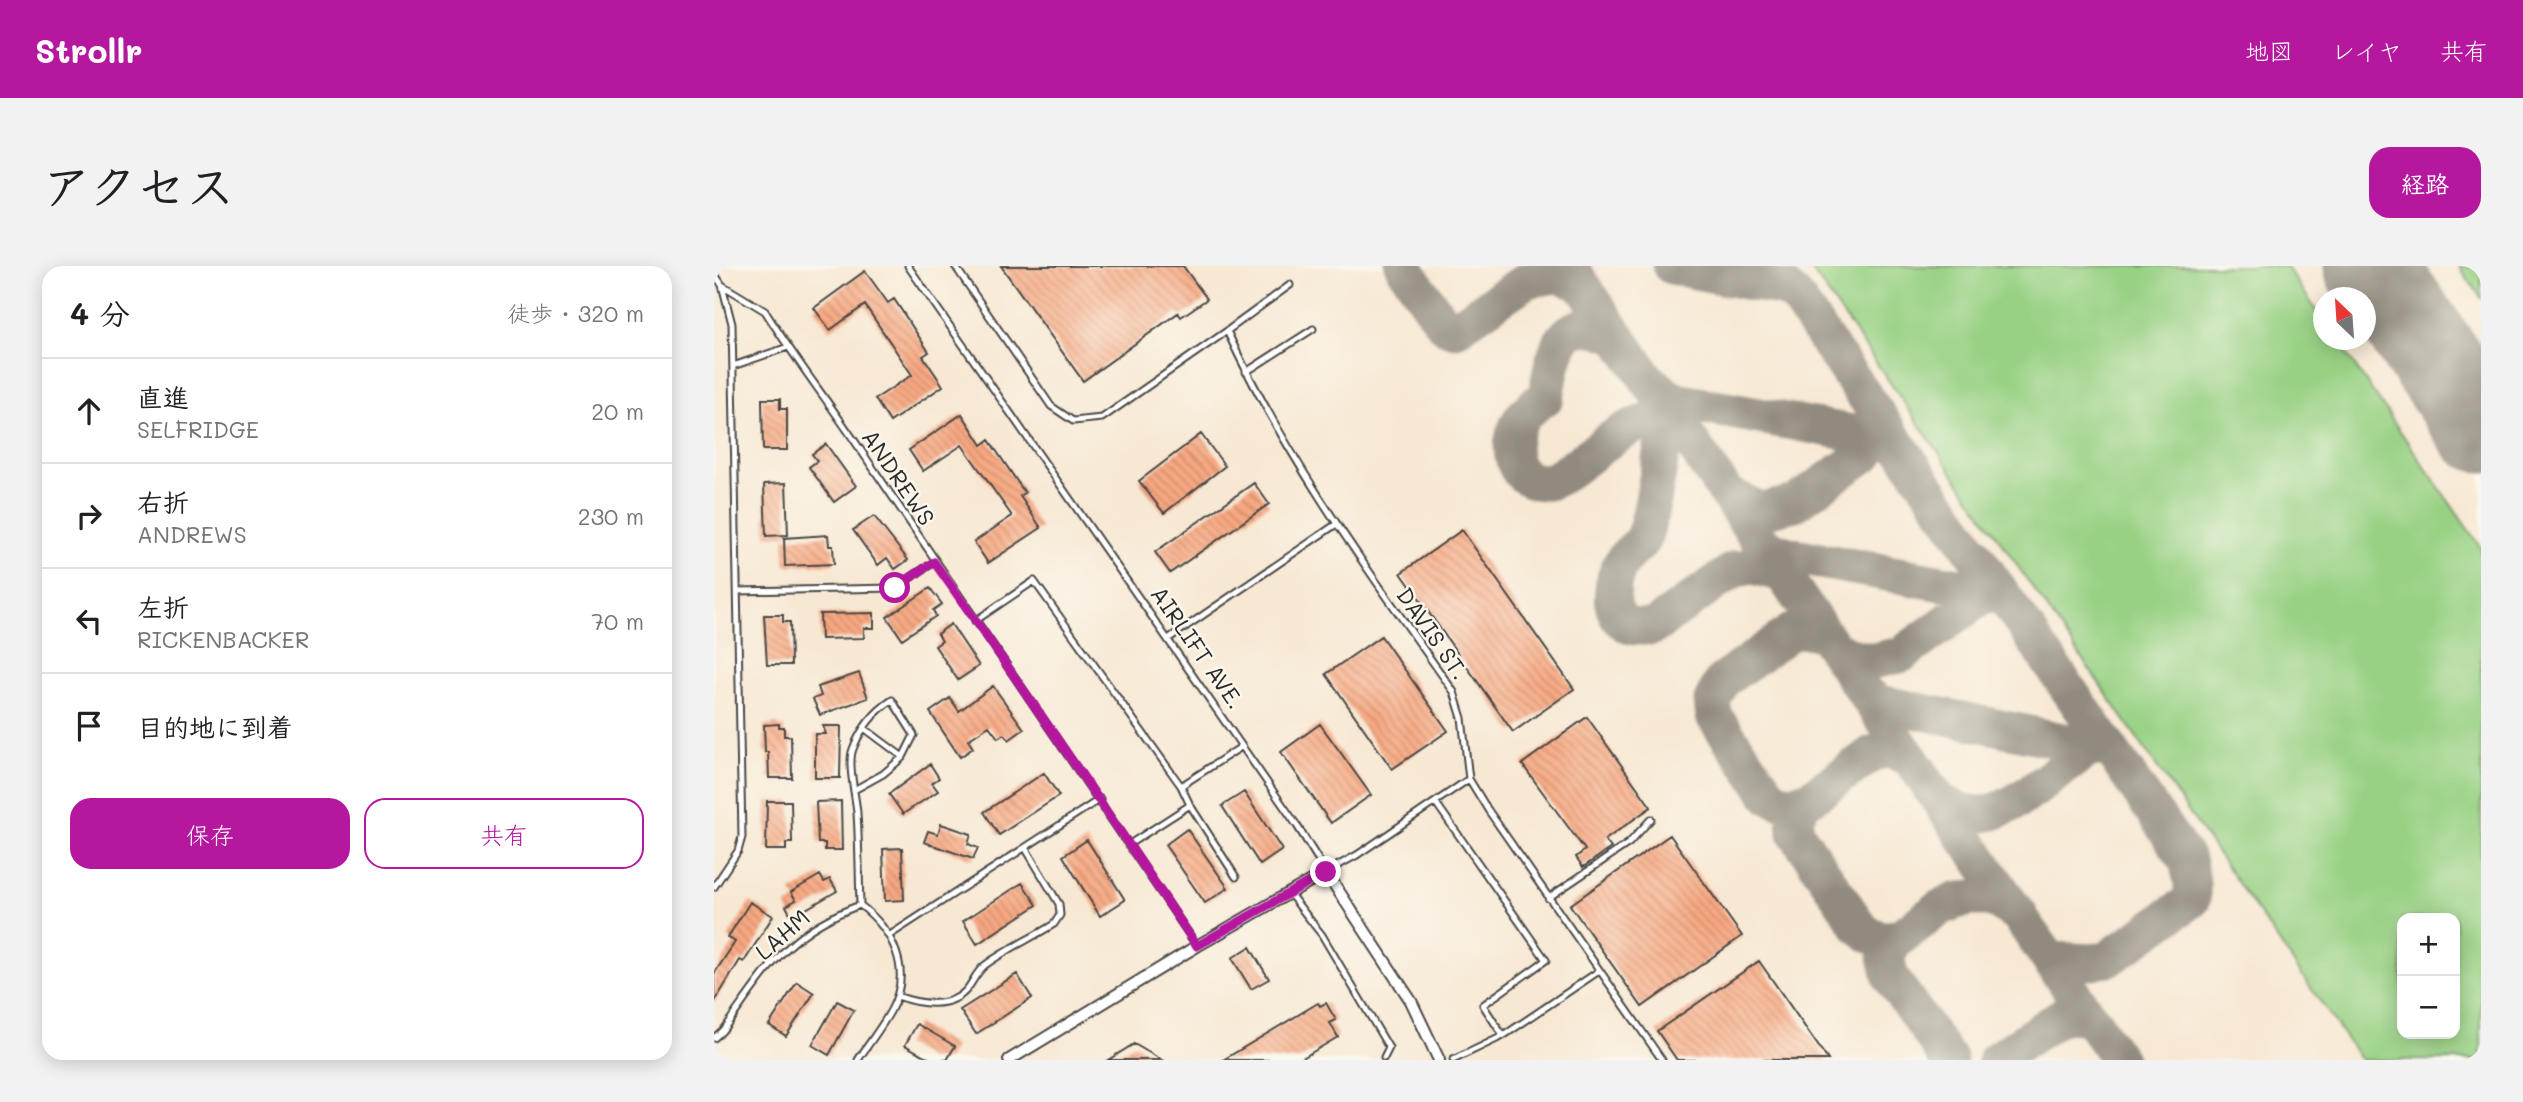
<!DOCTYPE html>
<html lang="ja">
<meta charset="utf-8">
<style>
:root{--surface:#fff;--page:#f2f2f2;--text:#202124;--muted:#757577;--line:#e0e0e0;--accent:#b5179e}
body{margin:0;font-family:Mali,"Klee One",sans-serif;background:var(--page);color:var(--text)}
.controls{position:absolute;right:21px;bottom:21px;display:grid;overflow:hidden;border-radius:14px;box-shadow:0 4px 18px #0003}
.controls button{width:63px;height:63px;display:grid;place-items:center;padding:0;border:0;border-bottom:2px solid var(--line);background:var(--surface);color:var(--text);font:35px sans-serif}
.compass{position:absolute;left:1599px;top:21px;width:63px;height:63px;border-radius:50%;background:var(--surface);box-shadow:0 4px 18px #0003;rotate:335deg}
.stop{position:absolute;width:21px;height:21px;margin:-16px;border:5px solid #b5179e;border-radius:50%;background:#fff}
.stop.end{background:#b5179e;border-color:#fff;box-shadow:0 2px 7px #0008}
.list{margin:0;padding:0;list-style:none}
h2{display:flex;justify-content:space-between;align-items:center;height:91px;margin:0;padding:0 28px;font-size:30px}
h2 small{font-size:23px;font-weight:400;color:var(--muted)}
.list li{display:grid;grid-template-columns:46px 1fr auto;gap:21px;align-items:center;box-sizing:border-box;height:105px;padding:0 28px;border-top:2px solid var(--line)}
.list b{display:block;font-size:26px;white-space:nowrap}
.list p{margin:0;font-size:23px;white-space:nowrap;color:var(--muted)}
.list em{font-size:23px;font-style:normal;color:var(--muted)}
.actions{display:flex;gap:14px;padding:21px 28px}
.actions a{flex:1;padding:16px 0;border:2px solid var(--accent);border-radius:21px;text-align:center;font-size:24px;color:var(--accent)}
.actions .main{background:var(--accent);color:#fff}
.icon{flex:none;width:38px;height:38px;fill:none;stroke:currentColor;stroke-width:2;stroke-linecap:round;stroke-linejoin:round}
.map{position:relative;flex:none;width:1767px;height:794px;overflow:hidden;border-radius:21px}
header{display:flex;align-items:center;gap:42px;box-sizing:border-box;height:98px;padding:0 35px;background:var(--accent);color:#fff}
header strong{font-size:33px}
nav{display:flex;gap:38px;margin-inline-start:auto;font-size:24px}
.intro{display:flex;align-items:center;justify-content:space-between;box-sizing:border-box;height:168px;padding:0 42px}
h1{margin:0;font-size:49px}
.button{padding:18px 32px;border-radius:21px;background:var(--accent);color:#fff;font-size:24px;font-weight:700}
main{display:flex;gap:42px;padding:0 42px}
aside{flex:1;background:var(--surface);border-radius:21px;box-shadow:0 4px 18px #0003}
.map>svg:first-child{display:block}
</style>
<header>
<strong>Strollr</strong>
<nav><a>地図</a><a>レイヤ</a><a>共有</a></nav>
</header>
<div class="intro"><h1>アクセス</h1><a class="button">経路</a></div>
<main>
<aside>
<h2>4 分<small>徒歩 · 320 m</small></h2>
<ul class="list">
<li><svg class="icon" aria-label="ahead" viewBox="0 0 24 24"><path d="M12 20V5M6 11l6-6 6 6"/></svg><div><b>直進</b><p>SELFRIDGE</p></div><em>20 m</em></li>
<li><svg class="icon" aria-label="right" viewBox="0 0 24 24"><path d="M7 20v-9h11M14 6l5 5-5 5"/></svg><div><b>右折</b><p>ANDREWS</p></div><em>230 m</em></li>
<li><svg class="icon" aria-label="left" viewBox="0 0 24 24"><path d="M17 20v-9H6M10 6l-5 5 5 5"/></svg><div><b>左折</b><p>RICKENBACKER</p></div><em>70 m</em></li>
<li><svg class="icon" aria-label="arrive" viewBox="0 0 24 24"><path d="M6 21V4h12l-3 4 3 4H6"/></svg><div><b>目的地に到着</b></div></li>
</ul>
<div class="actions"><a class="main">保存</a><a>共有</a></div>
</aside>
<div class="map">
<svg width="1767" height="794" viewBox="0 0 1767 794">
<defs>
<pattern id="building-back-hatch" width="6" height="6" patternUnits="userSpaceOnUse" patternTransform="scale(1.75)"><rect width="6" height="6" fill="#f8a881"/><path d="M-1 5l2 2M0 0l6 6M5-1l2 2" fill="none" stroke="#c9896a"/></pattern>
</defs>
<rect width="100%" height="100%" fill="#fbf7ec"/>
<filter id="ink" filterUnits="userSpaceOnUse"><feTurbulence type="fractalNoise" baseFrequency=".0143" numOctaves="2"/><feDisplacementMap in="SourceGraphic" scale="14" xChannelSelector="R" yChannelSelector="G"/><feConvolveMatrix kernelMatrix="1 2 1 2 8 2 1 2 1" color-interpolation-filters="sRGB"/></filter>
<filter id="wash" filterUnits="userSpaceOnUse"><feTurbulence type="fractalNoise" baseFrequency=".00686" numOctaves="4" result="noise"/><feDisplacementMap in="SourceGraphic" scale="28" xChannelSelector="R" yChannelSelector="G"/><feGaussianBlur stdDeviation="1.57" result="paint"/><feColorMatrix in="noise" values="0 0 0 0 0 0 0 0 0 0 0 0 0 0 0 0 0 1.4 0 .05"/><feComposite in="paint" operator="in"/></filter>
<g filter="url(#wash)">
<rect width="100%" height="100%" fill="#f7e8d3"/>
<!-- grass -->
<path fill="#98d184" stroke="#627e58" stroke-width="2" fill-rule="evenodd" d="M1095,0H1572L1609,54L1610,74H1623L1767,282V794H1647ZM1688,652H1741V768H1688Z
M1745,0H1767V32Z"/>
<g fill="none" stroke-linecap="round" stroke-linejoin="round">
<!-- taxiway -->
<path stroke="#918a7f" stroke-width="37" d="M689,0L730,59L741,63L813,14L842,9L867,17
M855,0L1405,794
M957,0L1072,23L1081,30L1473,594L1478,616V634L1395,692L1378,696L1339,694L1332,688
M904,71C846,41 840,87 832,131C823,137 813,144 807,153C790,180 797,219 835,216C867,203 908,152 943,156C952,157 961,161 969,165
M940,119L962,135L1172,173L1187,182
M949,136C955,157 938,247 930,270C927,280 914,285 909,294C898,311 891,345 912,358C921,363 930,360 939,361L1021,303L1039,300L1065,307
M1013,228L1048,245L1081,237L1153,187L1161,172L1163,151
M1044,273L1058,283L1074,289L1272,325L1291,333
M1120,382L1140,391L1159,395L1187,389L1265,333L1270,315L1268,308
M1152,428L1166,437L1397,485
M1093,533C1079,538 1070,538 1057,531L1000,450L998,435L1008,415L1077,366L1089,363L1110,368
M1227,536C1239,542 1250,547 1263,548C1295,550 1342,506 1368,488L1374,474L1373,463
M1188,670C1171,676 1158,673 1145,660L1082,567L1081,550L1089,537L1158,488L1173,483L1195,491
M1235,794L1177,712L1172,691L1180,677L1188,670L1226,642L1241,635L1258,632H1276L1305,648
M1282,794L1349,749L1371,750L1382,759"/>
<!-- runway -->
<path stroke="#918a7f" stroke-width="93" d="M1656,0L1767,160"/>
</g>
<g id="blocks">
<!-- building -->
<path fill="url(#building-back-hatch)" d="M287,0H469L493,33L467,51L464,47L369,115Z
M151,5L174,37L180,33L215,86L209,90L229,120L176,156L161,133L198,109L151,39L116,64L100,42Z
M48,133H66V143H73V184H49Z
M248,148L268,179L275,174L311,227L306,230L327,262L274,297L260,276L298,250L248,179L209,205L195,184Z
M487,168L511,200L450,247L425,215Z
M112,178L142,220L120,236L95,201L103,195L98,188Z
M72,217L74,269L52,270L50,218Z
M540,217L555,238L456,307L441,286Z
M160,250L194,294L181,303L173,292L164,299L139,264Z
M748,264L860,423L799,466L687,307Z
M114,269L115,280H119L120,298L71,300L70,272Z
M216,322L228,338L219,344L222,350L188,373L173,351Z
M160,347V362H150V372L107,373L106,348Z
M50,349H69V356H76L77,399H53Z
M237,358L265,400L244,414L221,380L228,375L223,368Z
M667,370L734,465L678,503L612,408Z
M145,407L154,432L106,449L99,433L107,430L104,421Z
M279,420L310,463L295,474L290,468L284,472L275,460L254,474L259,482L246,491L216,446L236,432L245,445Z
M873,451L937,541L891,574L897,582L869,601L862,591L871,584L808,498Z
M65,458V461H70V470H77L78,512H55L54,486H51L50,459Z
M606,458L657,529L617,557L567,486Z
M109,460H127L126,512H101V468H112Z
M216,498L225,512L218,517L224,525L189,548L175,528Z
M330,507L345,530L285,569L270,546Z
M530,526L568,584L546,599L508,540Z
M53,535H77L78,577H72V584H52Z
M127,535L128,584H111V577H104L102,536Z
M227,558L257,568L254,578L264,582L259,593L210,576L214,565L224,568Z
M473,563L514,622L491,637L451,579Z
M956,569L1028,670L928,741L856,639Z
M373,574L411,634L386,650L349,590Z
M188,582L190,634L171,635L169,583Z
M106,609L110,616L116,613L123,625L78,651L72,640L82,634L77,626Z
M308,617L323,639L263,678L249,655Z
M36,636L59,650L30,696L26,694L0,737V708L21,676L14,671Z
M536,681L555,713L537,723L518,692Z
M1045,695L1114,794H963L943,765Z
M303,708L318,732L262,768L246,744Z
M83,716L100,727L72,770L55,759Z
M123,735L140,744L115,789L98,779Z
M604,737L606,740L612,737L622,754L616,757L624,771L585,794H509Z
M203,758L241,780L233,794H218L191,779Z
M420,778L448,794H394Z"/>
</g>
</g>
<g filter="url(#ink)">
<use href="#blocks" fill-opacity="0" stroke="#4a4744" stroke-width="2"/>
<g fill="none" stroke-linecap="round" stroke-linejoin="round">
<defs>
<path id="service" d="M194,0L582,558L612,606L643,589L755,513
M241,0L337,140L359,155L388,152L513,65L576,19
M0,7L8,19L18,58L28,571L24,585L0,621
M8,19L51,45C80,92 114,135 144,180C256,348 371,513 483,680
M513,65C573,195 658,310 740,426L748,452L755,513L774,544L948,794
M19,100L74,81
M532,106L599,63
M23,325L181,322L220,296
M261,355L320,315L467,520L476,539L522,611
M454,373L621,259
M150,462L189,491
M467,520L527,481
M140,524L169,508L189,491L200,469L178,434C160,446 147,462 139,483C133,498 142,531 143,547C145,578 145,609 146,639
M722,537L832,694L769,739L789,770
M414,579L476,539
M575,627L608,669L675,782L670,792
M834,632L915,577L937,553
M176,669L386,533
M183,730C205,738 237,744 254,722C259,715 263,706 270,700C291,684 318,672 340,658L346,649L345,638L312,583
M0,772L8,765C53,705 70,667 146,639
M144,794C155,777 168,761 177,744C199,704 179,664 146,639
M739,794L789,770L885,705"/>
<path id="minor" d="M295,794L483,680L612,606L697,735L725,794"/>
</defs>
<!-- service casing -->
<use href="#service" stroke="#4a4744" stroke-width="9"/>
<!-- minor casing -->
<use href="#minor" stroke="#4a4744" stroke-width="14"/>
<!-- service -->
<use href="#service" stroke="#fff" stroke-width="5"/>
<!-- minor -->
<use href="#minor" stroke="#fff" stroke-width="10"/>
</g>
</g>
<g fill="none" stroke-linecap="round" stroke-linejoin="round" filter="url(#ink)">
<!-- route -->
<path stroke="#b5179e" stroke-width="9" d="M181,322L220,296C310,422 397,551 483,680L612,606"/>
</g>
<g text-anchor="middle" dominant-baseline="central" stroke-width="5" stroke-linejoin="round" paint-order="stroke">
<!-- street labels -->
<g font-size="23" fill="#2b2b2b" stroke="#fbf7ec">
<text transform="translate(185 211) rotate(56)">ANDREWS</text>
<text transform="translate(719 367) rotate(55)">DAVIS ST.</text>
<text transform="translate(484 381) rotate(55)">AIRLIFT AVE.</text>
<text transform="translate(68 668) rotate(-41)">LAHM</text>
</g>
</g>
</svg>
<div class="controls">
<button>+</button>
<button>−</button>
</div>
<svg class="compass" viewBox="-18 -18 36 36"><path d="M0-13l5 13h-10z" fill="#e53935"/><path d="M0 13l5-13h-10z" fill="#757577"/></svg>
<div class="stop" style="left:181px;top:322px"></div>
<div class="stop end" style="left:612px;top:606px"></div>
</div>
</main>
